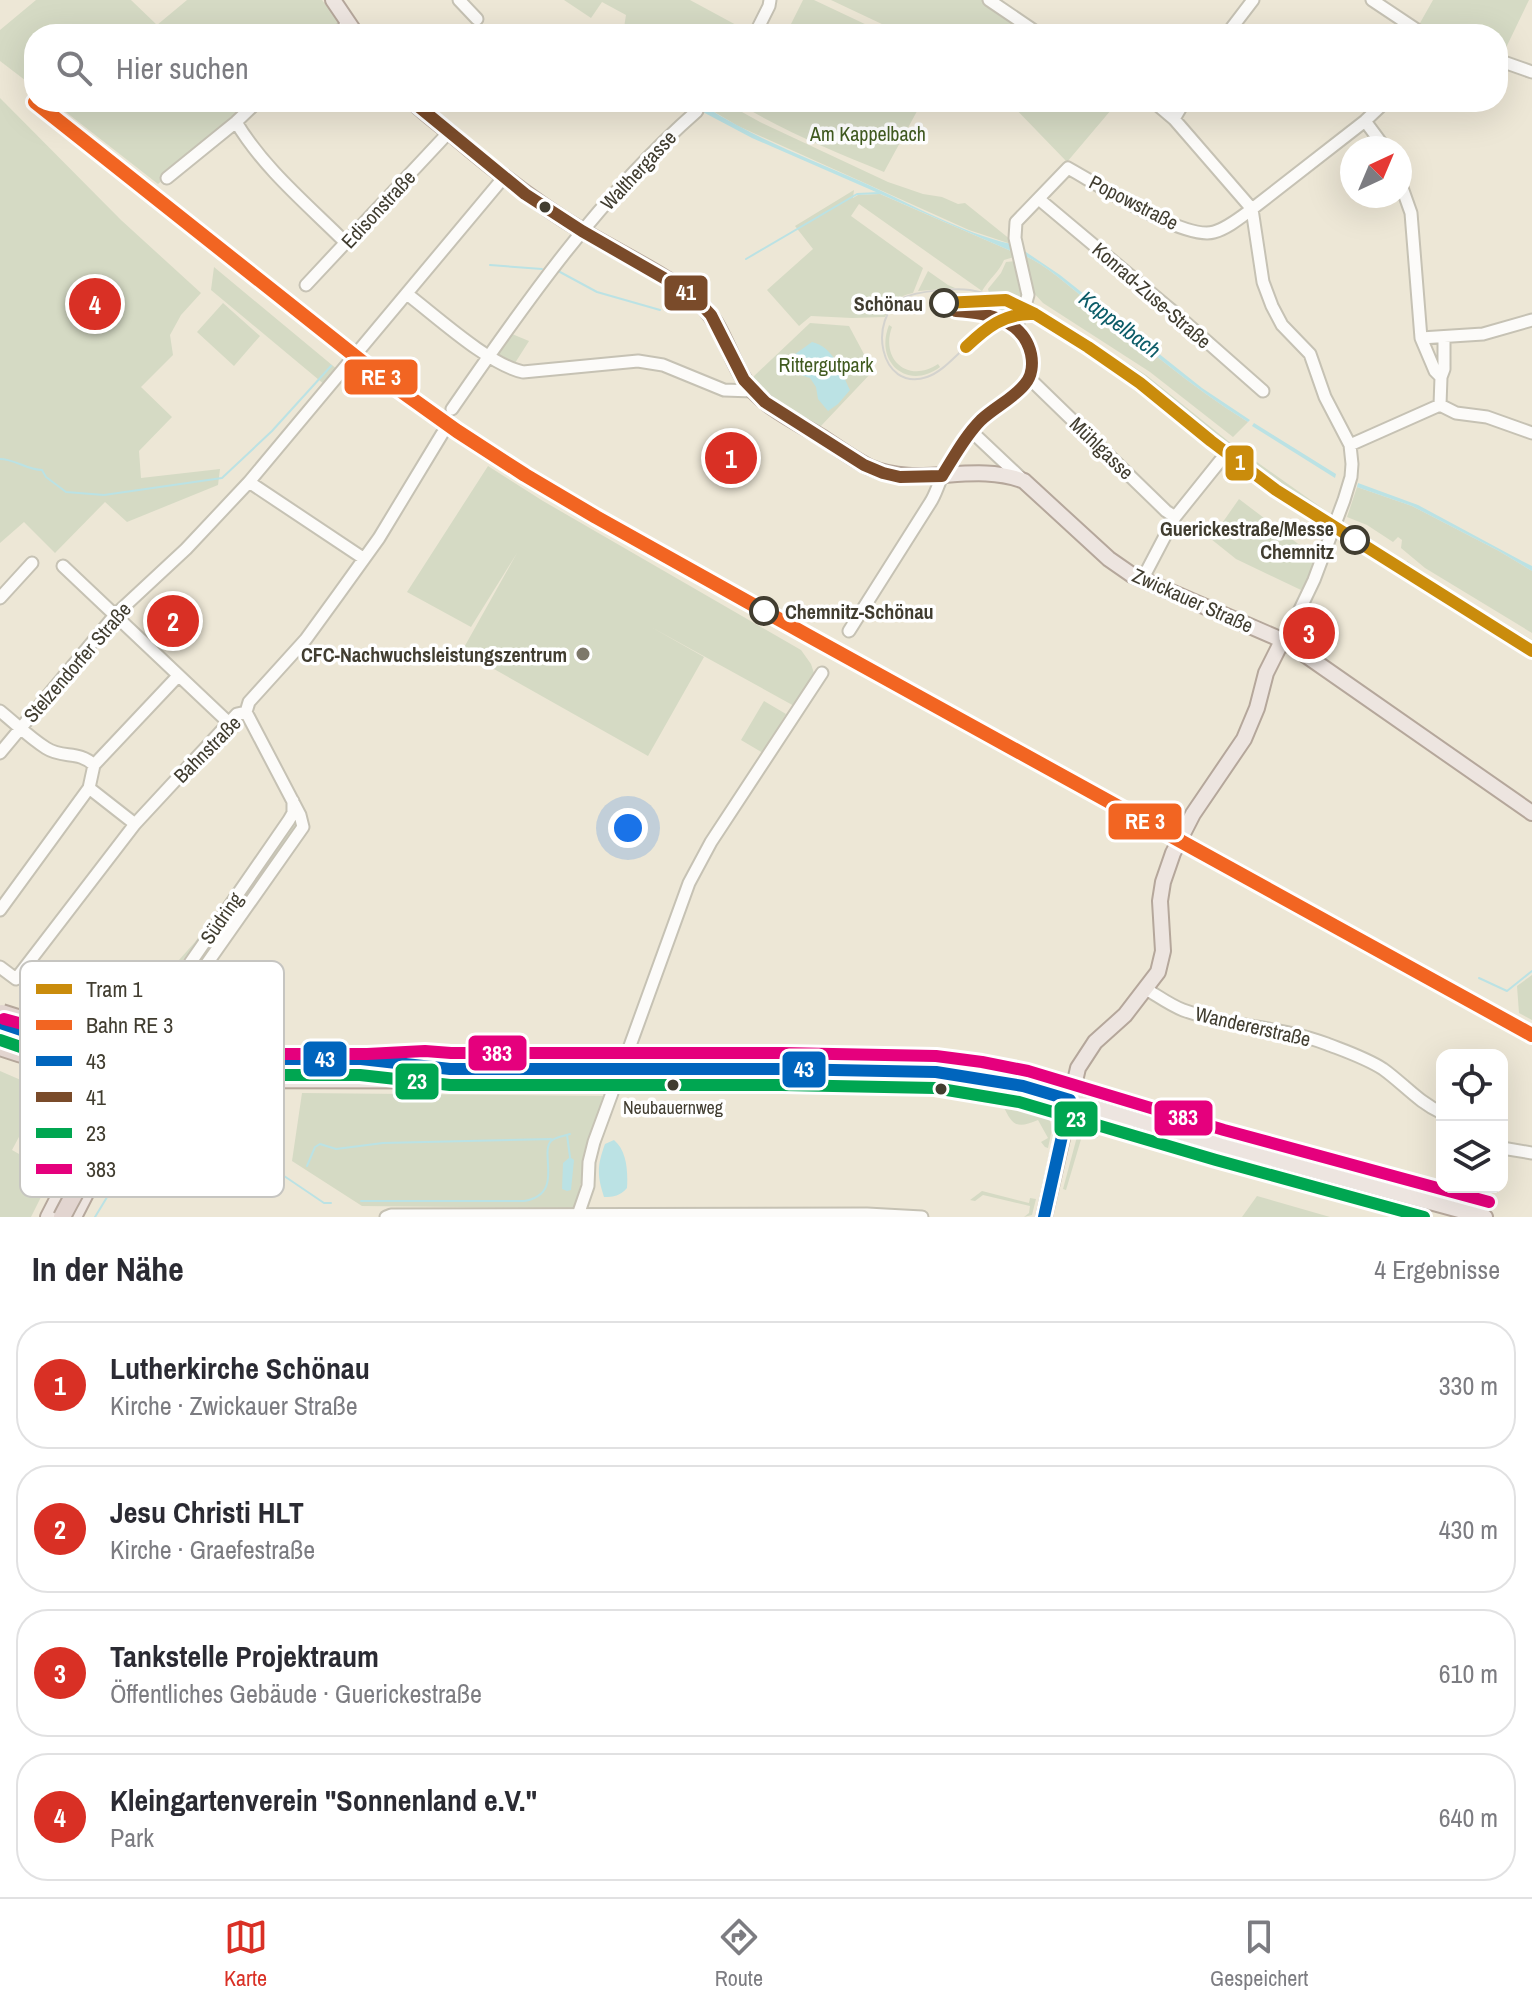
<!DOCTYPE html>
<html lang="de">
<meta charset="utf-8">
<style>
:root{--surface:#fff;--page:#f2f2f3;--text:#2b2b33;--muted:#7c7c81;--line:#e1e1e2;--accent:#d93025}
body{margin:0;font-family:"Archivo Narrow",sans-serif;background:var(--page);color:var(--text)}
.controls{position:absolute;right:24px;bottom:24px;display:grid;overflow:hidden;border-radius:16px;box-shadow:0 8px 32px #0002}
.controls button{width:72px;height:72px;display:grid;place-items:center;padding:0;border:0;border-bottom:2px solid var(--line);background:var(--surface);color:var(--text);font:40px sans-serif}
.compass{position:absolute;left:1340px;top:136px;width:72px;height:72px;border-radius:50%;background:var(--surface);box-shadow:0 8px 32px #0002;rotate:44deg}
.you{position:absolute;left:628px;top:828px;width:28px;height:28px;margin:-20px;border:6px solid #fff;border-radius:50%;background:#1a73e8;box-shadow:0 0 0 12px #1a73e833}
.badge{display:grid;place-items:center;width:52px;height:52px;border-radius:50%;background:var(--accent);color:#fff;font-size:26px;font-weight:700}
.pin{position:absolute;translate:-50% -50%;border:4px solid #fff;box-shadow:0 2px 8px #0006}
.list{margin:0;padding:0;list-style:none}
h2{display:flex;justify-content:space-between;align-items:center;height:104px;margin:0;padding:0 32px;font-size:34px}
h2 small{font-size:26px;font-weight:400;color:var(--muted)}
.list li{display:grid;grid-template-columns:52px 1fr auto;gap:24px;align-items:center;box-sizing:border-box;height:128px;margin:0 16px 16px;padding:0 16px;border:2px solid var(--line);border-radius:32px}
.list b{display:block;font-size:30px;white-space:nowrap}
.list p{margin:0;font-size:26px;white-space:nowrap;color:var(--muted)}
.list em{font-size:26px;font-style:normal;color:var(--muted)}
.icon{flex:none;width:44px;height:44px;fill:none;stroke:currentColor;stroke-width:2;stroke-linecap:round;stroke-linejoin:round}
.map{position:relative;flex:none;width:1532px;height:1217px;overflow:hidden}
.search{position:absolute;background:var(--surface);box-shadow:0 8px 32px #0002;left:24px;right:24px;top:24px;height:88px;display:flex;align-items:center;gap:20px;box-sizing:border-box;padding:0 28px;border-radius:32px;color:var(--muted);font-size:30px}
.sheet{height:680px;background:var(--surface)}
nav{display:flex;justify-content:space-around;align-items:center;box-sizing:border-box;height:112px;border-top:2px solid var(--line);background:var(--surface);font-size:22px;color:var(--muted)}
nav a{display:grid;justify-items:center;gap:4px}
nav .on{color:var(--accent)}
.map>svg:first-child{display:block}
</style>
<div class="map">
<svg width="1532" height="1217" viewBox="0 0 1532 1217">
<rect width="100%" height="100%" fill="#ede7d6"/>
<!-- green -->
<path fill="#d5dac4" d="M36,0H131L157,25L187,0H322L341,25L330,34H34V87L0,61V30Z
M564,0H690L751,33L750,34H623L626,15L602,2L591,18Z
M803,0H814L886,34H786Z
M831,0H985L1031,34H903Z
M1433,0H1529L1502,56L1498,55V34C1473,34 1440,41 1420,23Z
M0,98L121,220L201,293L181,315L170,335L173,355L141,387L172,417L139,451L141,478L220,469L218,485L127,522L105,502L55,553L24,522L0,543Z
M53,102H254L158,184Z
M712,102H724L760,122L888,182L923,194L942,197L958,204L965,203L1011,240V244L969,230L738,126L706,107Z
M736,102H922L884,172C833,151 783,131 736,102Z
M1009,102H1089L1111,110L1067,162Z
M854,190L853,198L858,195L880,194L1011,251L1013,253L1014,257L1004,260C999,272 989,279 982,291L859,204L851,216L923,268L913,293C898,296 891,303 885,317L852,318L811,316L799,326L767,290L813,249L795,226Z
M1023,255C1047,265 1068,286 1089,302C1141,343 1191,387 1248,422L1233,437L1150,372L1043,303L1032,291Z
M1016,261L1022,292L1020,303L989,293L988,289L1001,273L1006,262Z
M214,267L338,370L325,385L211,290Z
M928,271L948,285L955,288L918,291Z
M1002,301L1020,307L1019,311L1006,315L992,309L991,302Z
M1032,302L1146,375L1233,445L1329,513L1327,516L1256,468L1137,373L1055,319L1030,308Z
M223,303L260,336L234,366L197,332Z
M810,323L849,326L873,371L820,427L761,389L753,377Z
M889,325L892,327C880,359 908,384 938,364L940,367C908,391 874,363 889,325Z
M512,334L529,341L515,363L498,354Z
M488,466L543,501L801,650L811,664L815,676L796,707L651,627L704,657L648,756L462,651L517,553L471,627L407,592Z
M1357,487L1412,506L1499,551L1532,571V633L1425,568L1401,548L1402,540L1398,537L1393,542L1367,525L1347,517Z
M1239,499L1318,559L1301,590L1236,559L1211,539Z
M1407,561L1423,573L1532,640V644L1405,564Z
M764,701L786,714L763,753L741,740Z
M293,822H296L297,825L198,969L169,1020L157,1037L153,1034L195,967L232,916L246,889Z
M256,856L250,869L196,945L180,963L140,1026L139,1025L179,960L195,942Z
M1532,975V1020L1519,1013L1517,986Z
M0,1071L44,1090L12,1150L33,1162L30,1172L49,1181L31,1217H0Z
M302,1093L605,1096L574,1208L362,1206L292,1161Z
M1003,1105L1047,1116C1055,1125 1050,1137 1048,1148L1045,1147L1041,1142L1048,1138L1038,1120C1017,1129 1012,1126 1003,1105Z
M1085,1128L1099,1131L1093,1132L1098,1138L1087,1135L1082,1136L1066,1190L1063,1189L1078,1133Z
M982,1191L1029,1203L1030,1198L1036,1199L1032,1215L1024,1217L1029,1213L1030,1206L983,1195L975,1201L970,1200Z
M1257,1196L1330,1217H1242Z"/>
<!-- water -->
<path fill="#bbe2e4" d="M706,107C754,138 810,159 862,182C909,203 962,233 1011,244V251L752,138L701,111Z
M1023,250L1060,275L1202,388L1250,420L1248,422C1191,387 1141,343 1089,302C1068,286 1047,265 1023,255Z
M812,342C834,347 841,372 850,390L838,404L828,411L818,399L816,387L810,378L792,372L788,365L791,357Z
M1254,423L1336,474L1335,478L1252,426Z
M1358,483L1418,505L1522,561L1532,566V571L1499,551L1412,506L1357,487Z
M614,1140C627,1151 628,1171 627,1188C620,1196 614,1197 604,1197C597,1175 597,1166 605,1144Z
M570,1157L574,1160L571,1190L567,1191L562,1189L563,1163Z"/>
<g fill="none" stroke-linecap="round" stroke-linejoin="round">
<!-- stream -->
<path stroke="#bbe2e4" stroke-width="2" d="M746,259L857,194L879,193
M490,265L542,269
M560,272L597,292L660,310
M0,459C15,459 27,470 42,470L46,477L66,492L104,495L222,478L272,431L331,366
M1479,978L1507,991L1532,971
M567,1135L570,1157
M307,1166L315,1147L320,1144L336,1149L383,1143L551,1139
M361,1201H524C565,1194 539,1154 551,1141C555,1137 565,1136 570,1134
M95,1217L138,1146L142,1134L149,1128L174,1119L187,1118L228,1138L324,1203H331"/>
<!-- highway-tunnel -->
<path stroke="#cbc5b5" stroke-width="16" stroke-dasharray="16 8" stroke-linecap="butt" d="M135,1064L174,1070"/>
<defs>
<path id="minor" d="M459,0L477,19
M989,0L1039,34
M1372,0L1423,34
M336,34L349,23
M755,34L769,6L770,0
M1227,34L1253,0
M1498,60L1532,72
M1154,102L1174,119L1252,209L1263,282L1272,306L1282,325L1310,354L1325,397L1350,445L1352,464L1351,477L1344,500L1314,580L1293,624L1282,641
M1174,119L1184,102
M1365,121L1385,148
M236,122C264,169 308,205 346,243
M167,178L236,122L257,102
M1400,182L1411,213L1421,338L1435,371L1441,377L1440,405
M1040,200L1170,309L1263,391
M306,285L449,132
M407,294C436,316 489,365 523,372L638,361L663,365L724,390L753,391
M1421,338L1483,334L1532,320
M1441,377L1444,369V337
M1029,378L1166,511L1175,517
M452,409C525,303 600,196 697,111
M971,431L1023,480
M1350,445L1440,405L1456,413L1487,417L1532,433
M249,482L363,558
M63,566L229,723
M1142,580L1175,517L1220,461
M0,598L32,563
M849,631L930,503C936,494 938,484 943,475C952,459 962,442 974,428C988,411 1022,393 1030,378C1038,361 1027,340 1016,326L1023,313L1028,295L1015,238L1016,222L1068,168C1097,184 1185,241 1214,232C1228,228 1241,217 1252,209L1365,121L1385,102
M0,711C15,723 30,738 46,748C63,759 78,750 94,765
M0,753L115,615L186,549L249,482L504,177
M89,788L135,824
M0,910L89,788L94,765L178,676
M0,967L16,979L135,824L237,714L246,712L249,702L306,639L338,595L379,538L442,434
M1146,989C1158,996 1170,1005 1183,1010C1230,1027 1280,1026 1327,1044C1345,1051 1366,1058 1383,1069C1404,1084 1418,1102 1442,1113
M172,1024C176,1043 188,1049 203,1059
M142,1038L186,969L289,820L293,813V801
M627,1054L689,883L711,842L822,673
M127,1063L147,1052L161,1037
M139,1089L201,972L303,827L300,815L246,712
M1502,1148L1532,1153
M1462,1211L1469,1187
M578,1215L588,1186L589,1162L594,1142L612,1093
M386,1217L391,1215L867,1214L922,1217"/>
<path id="major" d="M333,0L356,34
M413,102C426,115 441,125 455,137C495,171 536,203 581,230C619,253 661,272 695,299C721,319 728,355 745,381C763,407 797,422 823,438C838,448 853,459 869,467C919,489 973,461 1024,481L1109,559L1132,575L1275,637L1294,647L1532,813
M48,1217L116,1084C132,1067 146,1061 169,1058L361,1059L450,1069H782L936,1072L1023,1086L1220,1145L1485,1217
M74,1217L137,1094L148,1083L156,1080L884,1081C904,1082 925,1082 945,1084C1006,1091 1066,1111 1125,1127
M1044,1217L1078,1068L1095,1042L1125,1015L1158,972L1163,951L1160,901L1163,882L1173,853L1193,814L1244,739L1257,708L1266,673L1282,641"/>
<path id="highway" d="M0,1023C26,1032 101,1058 125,1050C134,1048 139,1040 145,1034
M0,1047C40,1061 85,1072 127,1063
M69,1067C98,1083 104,1091 95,1124
M174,1070H367L426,1067
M404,1076L434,1080"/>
</defs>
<!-- minor casing -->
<use href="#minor" stroke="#c6c2b4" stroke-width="15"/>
<!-- major casing -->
<use href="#major" stroke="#b5a79b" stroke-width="18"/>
<!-- highway casing -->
<use href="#highway" stroke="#b5a79b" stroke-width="20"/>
<!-- minor -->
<use href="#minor" stroke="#fcfbf9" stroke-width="11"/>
<!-- major -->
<use href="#major" stroke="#ede5e0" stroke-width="14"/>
<!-- highway -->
<use href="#highway" stroke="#e2d5d0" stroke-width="16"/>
<!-- tram -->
<path stroke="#d4d3ce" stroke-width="2" d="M966,347C954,357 942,372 927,377C879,393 867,317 903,298C917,291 954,288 970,290C983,292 995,297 1006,300
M1170,401L1211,441"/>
<defs>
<path id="highway-bridge" d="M2,1013C23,1020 46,1025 66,1036C81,1044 92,1057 99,1072C122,1122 84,1173 62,1217"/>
</defs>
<!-- highway-bridge casing -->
<use href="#highway-bridge" stroke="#b5a79b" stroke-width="20" stroke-linecap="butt"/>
<!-- highway-bridge -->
<use href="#highway-bridge" stroke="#e2d5d0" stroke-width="16"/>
<defs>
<path id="bus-1" d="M0,1023L42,1037L83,1047L108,1051L158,1052L204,1059H361L450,1069H782L936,1072L1023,1086L1070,1100
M1044,1217L1070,1100"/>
<path id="bus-2" d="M413,102L525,194L582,231L669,281L697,300L711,315L744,380L765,402L864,465L883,473L900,477L942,476
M942,476C954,457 965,436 981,420C995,407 1014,398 1025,384C1032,376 1033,364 1031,354C1023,319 987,313 956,311"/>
<path id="bus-3" d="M0,1040L38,1053L80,1063L108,1067L157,1068L203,1075H360L450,1085H782L935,1088L1019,1102L1216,1160L1424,1217"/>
<path id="bus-4" d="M4,1019L81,1040L175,1054H367L425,1051L451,1053H782L936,1056L982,1062L1028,1071L1224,1130L1489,1202"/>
</defs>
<!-- bus-1 casing -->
<use href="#bus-1" stroke="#fff" stroke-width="18"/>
<!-- bus-2 casing -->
<use href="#bus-2" stroke="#fff" stroke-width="18"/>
<!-- bus-3 casing -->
<use href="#bus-3" stroke="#fff" stroke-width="18"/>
<!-- bus-4 casing -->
<use href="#bus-4" stroke="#fff" stroke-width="18"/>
<!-- bus-1 -->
<use href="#bus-1" stroke="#0065bd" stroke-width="12"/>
<!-- bus-2 -->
<use href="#bus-2" stroke="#7a4b2a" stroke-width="12"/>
<!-- bus-3 -->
<use href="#bus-3" stroke="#00a651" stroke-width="12"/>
<!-- bus-4 -->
<use href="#bus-4" stroke="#e5007d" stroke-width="12"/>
<defs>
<path id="rail-1" d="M35,102L380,376L457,431L525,475L596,517L807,635L1532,1035"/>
</defs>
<!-- rail-1 casing -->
<use href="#rail-1" stroke="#fff" stroke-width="20"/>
<!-- rail-1 -->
<use href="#rail-1" stroke="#f26522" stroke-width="14"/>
<defs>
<path id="tram-1" d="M944,303L1006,300L1035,314L1088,347L1140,383L1211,441L1276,490L1532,651
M966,347C986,328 1004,313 1033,314"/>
</defs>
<!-- tram-1 casing -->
<use href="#tram-1" stroke="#fff" stroke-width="18"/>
<!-- tram-1 -->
<use href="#tram-1" stroke="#ca8c0c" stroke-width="12"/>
</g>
<!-- markers -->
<g fill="#413d30" stroke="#fff" stroke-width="3">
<circle cx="545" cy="207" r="7"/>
<circle cx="673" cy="1085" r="7"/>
<circle cx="941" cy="1089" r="7"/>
</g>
<g fill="#fff" stroke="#413d30" stroke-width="4">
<circle cx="944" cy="303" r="13"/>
<circle cx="1355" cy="540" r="13"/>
<circle cx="764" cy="611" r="13"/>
</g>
<circle fill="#7d786a" stroke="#fff" stroke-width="3" cx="583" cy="654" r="8"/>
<g text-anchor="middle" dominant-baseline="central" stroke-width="7" stroke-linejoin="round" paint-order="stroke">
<!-- bus labels -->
<g font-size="18" fill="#413d30" stroke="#fff">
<text x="673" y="1107">Neubauernweg</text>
</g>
<!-- park labels -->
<g font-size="20" fill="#415b20" stroke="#fff">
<text x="868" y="133">Am Kappelbach</text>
<text x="826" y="364">Rittergutpark</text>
</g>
<!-- street labels -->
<g font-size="20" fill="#413d30" stroke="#fff">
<text transform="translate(638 170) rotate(-47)">Walthergasse</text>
<text transform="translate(1134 202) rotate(27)">Popowstraße</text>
<text transform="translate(378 209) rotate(-47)">Edisonstraße</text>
<text transform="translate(1152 295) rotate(41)">Konrad-Zuse-Straße</text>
<text transform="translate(1102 448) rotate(44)">Mühlgasse</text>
<text transform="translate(1193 600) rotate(24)">Zwickauer Straße</text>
<text transform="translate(77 662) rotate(-49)">Stelzendorfer Straße</text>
<text transform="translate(207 749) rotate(-45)">Bahnstraße</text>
<text transform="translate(221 918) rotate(-55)">Südring</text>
<text transform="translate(1253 1026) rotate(13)">Wandererstraße</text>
</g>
<!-- stop labels -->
<g font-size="20" font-weight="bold" fill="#413d30" stroke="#fff" text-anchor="end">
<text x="923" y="303">Schönau</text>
<text x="1334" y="528">Guerickestraße/Messe<tspan x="1334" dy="23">Chemnitz</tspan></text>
<text x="785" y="611" text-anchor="start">Chemnitz-Schönau</text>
</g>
<!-- poi labels -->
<g font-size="20" font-weight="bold" fill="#413d30" stroke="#fff" text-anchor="end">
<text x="567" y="654">CFC-Nachwuchsleistungszentrum</text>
</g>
<!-- water labels -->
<g font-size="22" font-style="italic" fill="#0b5c68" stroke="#fff">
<text transform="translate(1120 324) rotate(37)">Kappelbach</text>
</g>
</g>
<!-- legend -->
<rect x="20" y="961" width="264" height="236" rx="12" fill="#fff" stroke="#c6c5c1" stroke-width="2"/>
<rect x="36" y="984" width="36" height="10" fill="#ca8c0c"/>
<rect x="36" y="1020" width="36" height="10" fill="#f26522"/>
<rect x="36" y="1056" width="36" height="10" fill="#0065bd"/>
<rect x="36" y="1092" width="36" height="10" fill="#7a4b2a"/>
<rect x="36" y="1128" width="36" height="10" fill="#00a651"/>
<rect x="36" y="1164" width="36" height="10" fill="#e5007d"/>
<g font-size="22" fill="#413d30">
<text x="86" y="997">Tram 1</text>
<text x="86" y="1033">Bahn RE 3</text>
<text x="86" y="1069">43</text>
<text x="86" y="1105">41</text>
<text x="86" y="1141">23</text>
<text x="86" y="1177">383</text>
</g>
<g stroke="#fff" stroke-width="3">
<rect x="663" y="274" width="46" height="38" rx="8" fill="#7a4b2a"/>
<rect x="343" y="358" width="76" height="38" rx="8" fill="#f26522"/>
<rect x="1224" y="444" width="31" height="38" rx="8" fill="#ca8c0c"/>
<rect x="1107" y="802" width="76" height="39" rx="8" fill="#f26522"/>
<rect x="467" y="1034" width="61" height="38" rx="8" fill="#e5007d"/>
<rect x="302" y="1040" width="46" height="38" rx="8" fill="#0065bd"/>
<rect x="781" y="1050" width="46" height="39" rx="8" fill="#0065bd"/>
<rect x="394" y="1062" width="46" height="39" rx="8" fill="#00a651"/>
<rect x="1153" y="1099" width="61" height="38" rx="8" fill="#e5007d"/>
<rect x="1053" y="1100" width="46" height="38" rx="8" fill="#00a651"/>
</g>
<g font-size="22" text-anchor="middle" font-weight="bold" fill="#fff">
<text x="686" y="300">41</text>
<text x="381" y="385">RE 3</text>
<text x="1240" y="470">1</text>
<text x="1145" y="829">RE 3</text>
<text x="497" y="1061">383</text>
<text x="325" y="1067">43</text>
<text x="804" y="1077">43</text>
<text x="417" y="1089">23</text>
<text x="1183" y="1125">383</text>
<text x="1076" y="1127">23</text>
</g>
</svg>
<div class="controls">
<button><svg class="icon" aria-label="locate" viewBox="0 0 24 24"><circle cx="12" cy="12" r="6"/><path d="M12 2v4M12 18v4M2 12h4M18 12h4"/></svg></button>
<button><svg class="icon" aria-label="layers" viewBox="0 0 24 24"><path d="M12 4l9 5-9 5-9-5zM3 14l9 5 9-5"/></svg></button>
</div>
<svg class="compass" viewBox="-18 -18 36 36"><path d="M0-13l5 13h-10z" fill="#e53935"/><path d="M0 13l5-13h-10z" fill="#7c7c81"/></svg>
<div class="you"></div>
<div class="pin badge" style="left:731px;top:458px">1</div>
<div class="pin badge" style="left:173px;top:621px">2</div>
<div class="pin badge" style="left:1309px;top:633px">3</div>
<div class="pin badge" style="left:95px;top:304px">4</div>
<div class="search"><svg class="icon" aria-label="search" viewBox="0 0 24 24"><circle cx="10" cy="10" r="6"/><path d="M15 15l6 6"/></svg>Hier suchen</div>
</div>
<section class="sheet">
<h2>In der Nähe<small>4 Ergebnisse</small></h2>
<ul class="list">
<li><span class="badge">1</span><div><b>Lutherkirche Schönau</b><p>Kirche · Zwickauer Straße</p></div><em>330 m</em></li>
<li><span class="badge">2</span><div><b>Jesu Christi HLT</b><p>Kirche · Graefestraße</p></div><em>430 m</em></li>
<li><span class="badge">3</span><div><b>Tankstelle Projektraum</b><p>Öffentliches Gebäude · Guerickestraße</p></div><em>610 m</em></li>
<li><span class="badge">4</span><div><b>Kleingartenverein &quot;Sonnenland e.V.&quot;</b><p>Park</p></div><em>640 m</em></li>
</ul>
</section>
<nav>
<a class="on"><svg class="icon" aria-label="map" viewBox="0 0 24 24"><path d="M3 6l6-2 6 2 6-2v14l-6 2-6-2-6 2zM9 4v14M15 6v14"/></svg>Karte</a>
<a><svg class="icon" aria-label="directions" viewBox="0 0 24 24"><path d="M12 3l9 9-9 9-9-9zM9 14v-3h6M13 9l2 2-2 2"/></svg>Route</a>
<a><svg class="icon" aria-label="saved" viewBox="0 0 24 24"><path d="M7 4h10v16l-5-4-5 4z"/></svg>Gespeichert</a>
</nav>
